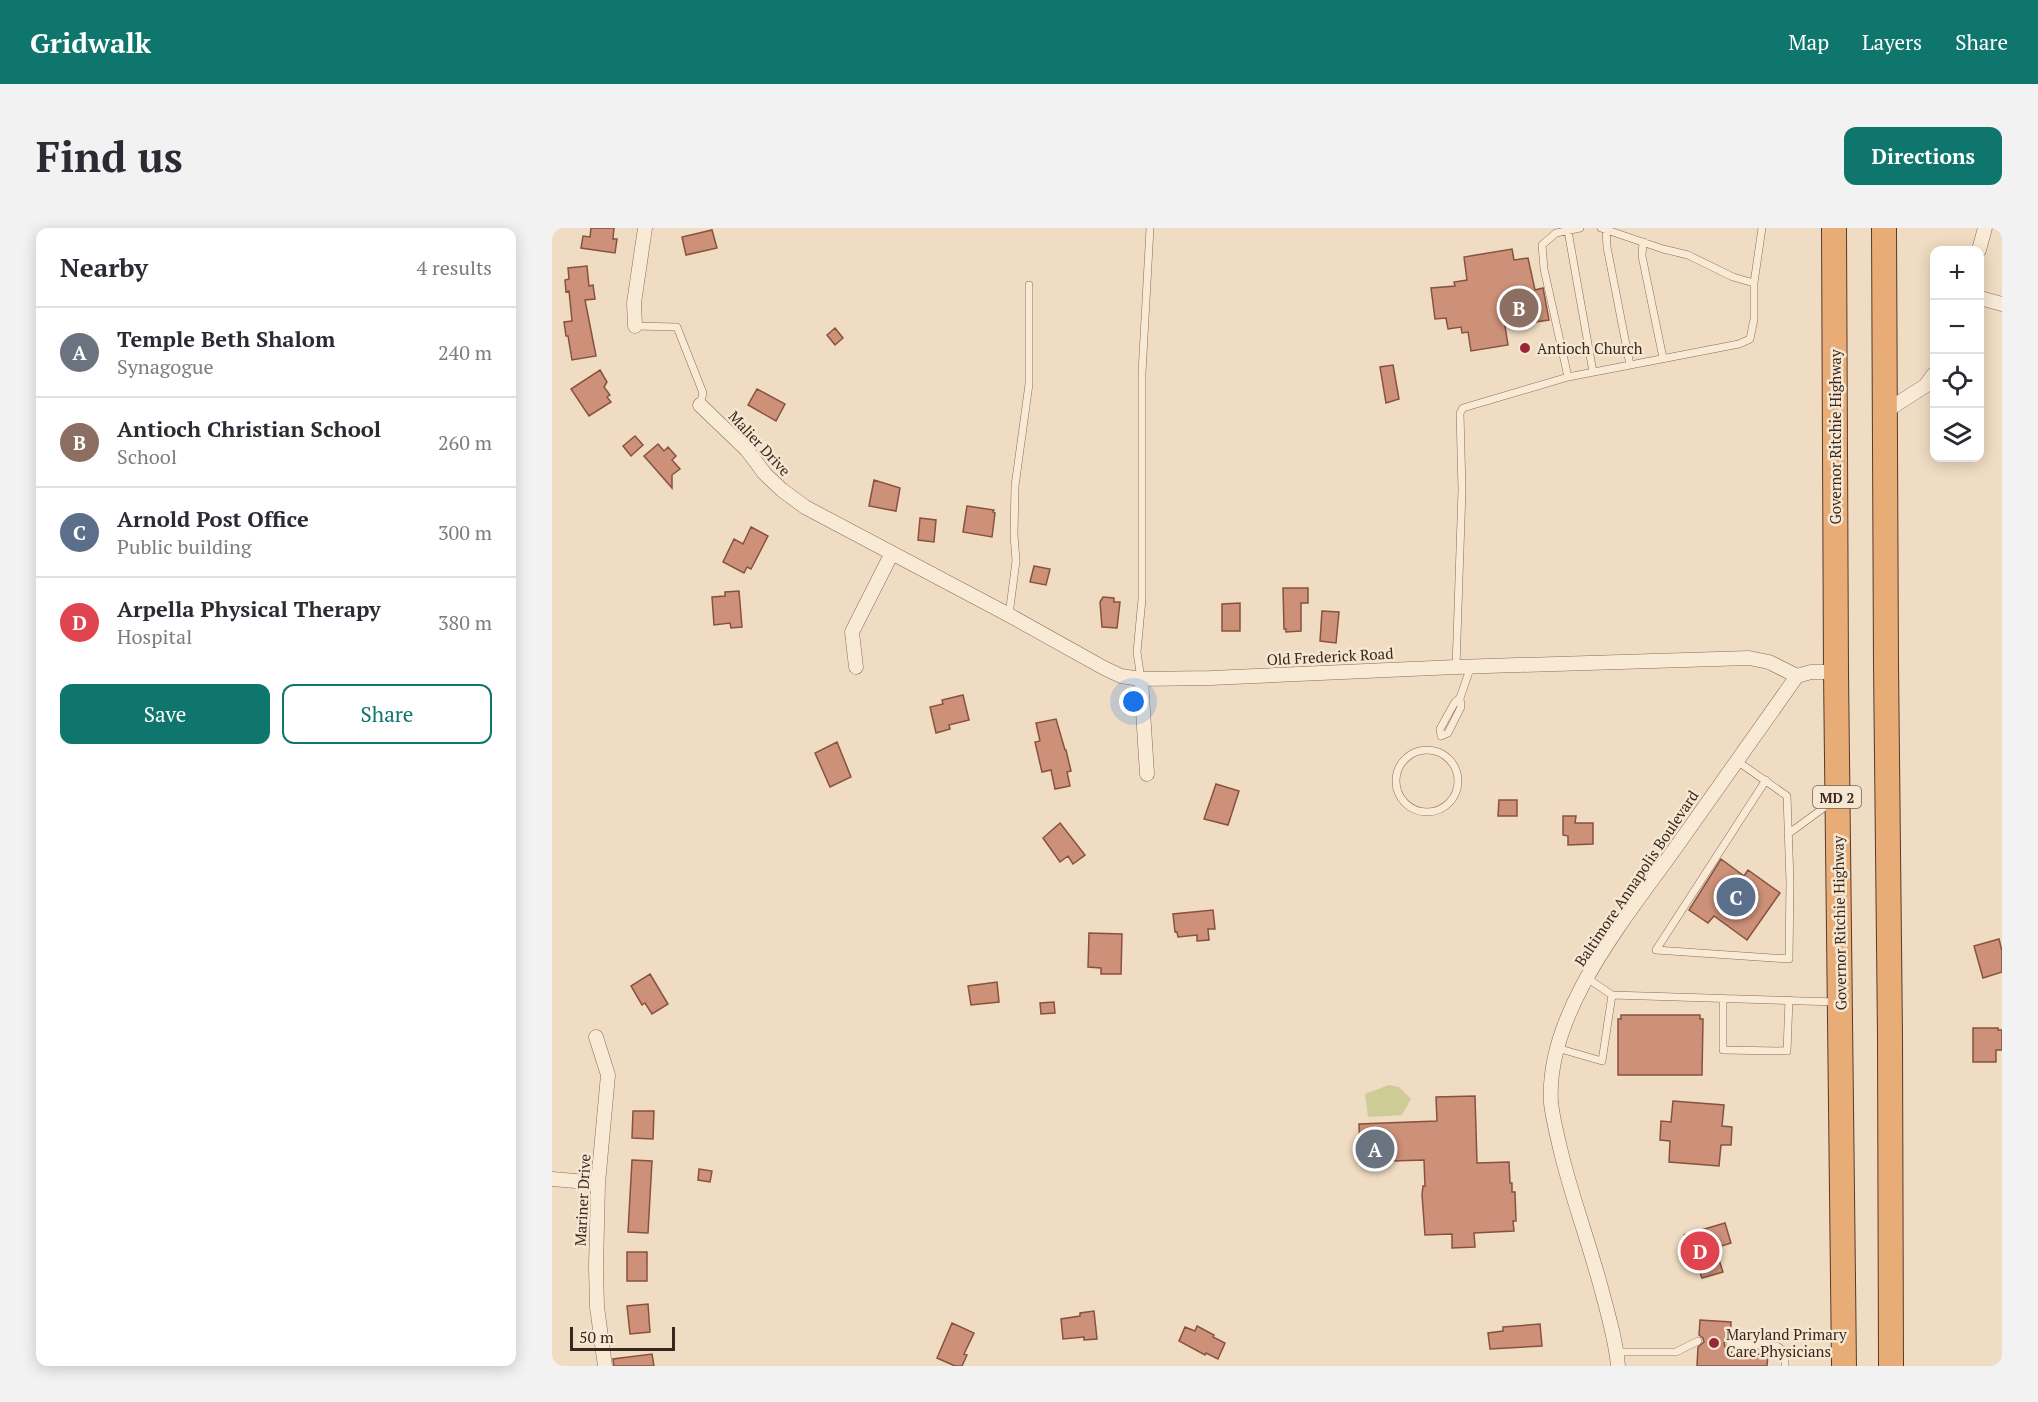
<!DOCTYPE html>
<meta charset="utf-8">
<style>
:root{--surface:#fff;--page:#f2f2f3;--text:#2b2b33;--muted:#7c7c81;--line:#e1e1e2;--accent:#0f766e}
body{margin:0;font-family:"PT Serif",serif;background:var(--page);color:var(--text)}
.controls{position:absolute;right:18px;top:18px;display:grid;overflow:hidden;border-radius:12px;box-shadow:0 3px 15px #0003}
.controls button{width:54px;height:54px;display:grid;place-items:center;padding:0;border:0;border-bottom:2px solid var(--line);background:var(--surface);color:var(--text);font:30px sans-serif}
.scale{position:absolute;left:18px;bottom:15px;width:105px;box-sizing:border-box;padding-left:6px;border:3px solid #38271e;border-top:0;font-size:16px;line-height:21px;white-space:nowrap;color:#38271e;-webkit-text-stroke:4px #f6e7d2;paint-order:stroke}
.you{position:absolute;left:582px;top:474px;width:21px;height:21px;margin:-15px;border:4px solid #fff;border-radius:50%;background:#1a73e8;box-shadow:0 0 0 9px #1a73e833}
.badge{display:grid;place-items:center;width:39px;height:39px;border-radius:50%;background:var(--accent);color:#fff;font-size:20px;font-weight:700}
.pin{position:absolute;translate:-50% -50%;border:3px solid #fff;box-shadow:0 2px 6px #0006}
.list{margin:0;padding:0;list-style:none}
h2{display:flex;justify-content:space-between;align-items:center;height:78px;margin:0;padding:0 24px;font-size:26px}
h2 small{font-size:20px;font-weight:400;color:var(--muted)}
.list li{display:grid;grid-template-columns:39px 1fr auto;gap:18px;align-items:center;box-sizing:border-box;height:90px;padding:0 24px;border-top:2px solid var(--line)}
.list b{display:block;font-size:22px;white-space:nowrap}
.list p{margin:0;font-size:20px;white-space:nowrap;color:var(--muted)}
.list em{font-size:20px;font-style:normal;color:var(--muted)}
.actions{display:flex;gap:12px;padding:18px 24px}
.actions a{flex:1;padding:14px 0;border:2px solid var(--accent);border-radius:12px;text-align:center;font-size:21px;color:var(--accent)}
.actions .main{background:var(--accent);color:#fff}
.icon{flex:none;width:33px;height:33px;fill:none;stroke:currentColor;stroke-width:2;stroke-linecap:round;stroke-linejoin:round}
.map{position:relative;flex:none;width:1450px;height:1138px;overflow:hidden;border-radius:12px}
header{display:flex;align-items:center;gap:36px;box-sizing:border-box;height:84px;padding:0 30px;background:var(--accent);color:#fff}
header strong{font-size:28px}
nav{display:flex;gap:33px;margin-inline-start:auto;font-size:21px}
.intro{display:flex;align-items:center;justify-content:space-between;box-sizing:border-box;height:144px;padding:0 36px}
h1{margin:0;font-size:42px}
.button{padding:15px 27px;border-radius:12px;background:var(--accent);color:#fff;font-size:21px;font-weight:700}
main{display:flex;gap:36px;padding:0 36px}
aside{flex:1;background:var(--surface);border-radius:12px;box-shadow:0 3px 15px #0003}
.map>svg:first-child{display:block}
</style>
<header>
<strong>Gridwalk</strong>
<nav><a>Map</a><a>Layers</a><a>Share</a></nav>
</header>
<div class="intro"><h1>Find us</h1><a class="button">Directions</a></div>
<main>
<aside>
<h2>Nearby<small>4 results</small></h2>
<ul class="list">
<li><span class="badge" style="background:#6b7280">A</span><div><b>Temple Beth Shalom</b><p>Synagogue</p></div><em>240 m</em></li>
<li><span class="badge" style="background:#8d6e63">B</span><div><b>Antioch Christian School</b><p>School</p></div><em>260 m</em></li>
<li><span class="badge" style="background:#5c6f8a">C</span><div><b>Arnold Post Office</b><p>Public building</p></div><em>300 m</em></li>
<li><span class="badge" style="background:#e0444e">D</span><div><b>Arpella Physical Therapy</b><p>Hospital</p></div><em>380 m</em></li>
</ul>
<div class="actions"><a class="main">Save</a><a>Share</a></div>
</aside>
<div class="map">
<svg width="1450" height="1138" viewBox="0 0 1450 1138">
<rect width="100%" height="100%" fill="#efdcc2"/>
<!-- green -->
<path fill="#cdcc96" d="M837,857L847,859L859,871L850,887L816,889L813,866Z"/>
<!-- building -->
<path fill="#cd9078" stroke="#88523f" stroke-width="1.5" d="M39,0H62L61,11H65L63,25L29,20L31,8L38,9Z
M160,2L165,20L134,27L130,9Z
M960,21L962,32L976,30L983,62L991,60L997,92L953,98L956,117L919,123L916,104L910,105L909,99L896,101L894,90L883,91L879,60L903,58L902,54L915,52L912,29Z
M35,38L37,58L41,57L43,71L33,72L44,128L20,132L16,108H14L12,94L20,93L17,63L14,64L13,52L17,51L16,40Z
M283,100L291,110L283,117L275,107Z
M841,137L847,171L834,175L828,139Z
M48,142L55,154L52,159L58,167L55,169L59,174L37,188L19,161Z
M205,161L233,176L224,193L196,177Z
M83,208L91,217L79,228L71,218Z
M106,216L112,223L116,219L124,228L120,232L128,241L120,247V260L92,228Z
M322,252L348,260L344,283L317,278Z
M415,278L442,282L441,284L443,285L440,309L411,304Z
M368,290L384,292L382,314L366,312Z
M199,299L216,308L199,341L195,339L192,345L171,334L182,311L191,316Z
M482,338L498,341L494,357L478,354Z
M731,360H756V375H749V403L734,404V401H732Z
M187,363L190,399L179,400L178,395L162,397L160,369L173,368V364Z
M551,369L562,370V374H568L565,400L550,399L548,374Z
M688,375V403H670V376Z
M770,383L787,384L784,415L768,413Z
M411,467L417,492L397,497L398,501L384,505L378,479L391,476L390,472Z
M504,491L513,522H514L519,543L515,544L518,558L503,561L499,542L490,544L483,514L488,513L484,495Z
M285,514L299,549L278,559L263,525Z
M664,556L687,563L676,597L652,591Z
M947,572H965V588H946Z
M1011,588H1024L1023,595H1041V616L1016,617V608L1011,607Z
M508,595L533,627L521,636L516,628L508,634L491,610Z
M1169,631L1192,648L1196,642L1228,665L1195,712L1162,688L1156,695L1137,682Z
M661,682L663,701H656L657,712L645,713V707L626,709L625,704H623L621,686Z
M537,705L570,706L569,746H549V740L536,739Z
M1447,711L1450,723V744L1431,750L1422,718Z
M98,746L116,776L100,786L93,775L90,777L79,758Z
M445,754L447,774L419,777L416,758Z
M502,774L503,785L489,786L488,775Z
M1069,787H1148V791H1151L1150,847H1066V791H1069Z
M1421,800H1446V802H1450V822H1444V834H1421Z
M923,868L925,935L957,934L958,955H960V964H963L964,993H961L962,1003L922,1005L923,1019L900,1020V1006L873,1007L870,967L871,958H873L872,932L808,934L807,896L885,893L884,869Z
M1121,873L1172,877L1170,898L1180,899L1179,917H1169L1167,938L1117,934L1118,913L1108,912L1109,893L1119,894Z
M81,883H102L101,911L80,910Z
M80,932L100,933L96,1005L76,1004Z
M147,941L160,943L158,954L146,952Z
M1173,995L1179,1015L1163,1020L1171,1044L1150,1050L1144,1034L1133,1028L1131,1021L1134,1014L1132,1007Z
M75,1024H95V1053H75Z
M96,1076L98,1104L78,1106L75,1078Z
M542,1083L545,1111L532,1112V1109L511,1111L509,1091L528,1088V1085Z
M1148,1092L1179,1094L1178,1110L1172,1115L1173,1119L1177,1121V1124L1216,1127L1215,1138H1145L1146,1119L1152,1114L1151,1110L1147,1107Z
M400,1095L422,1105L412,1126L415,1127L410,1138H403L385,1130Z
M988,1096L990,1118L938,1121L936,1105L951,1103V1099Z
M645,1098L662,1107L661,1109L673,1115L666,1131L654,1125L653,1127L627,1113L633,1099L643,1103Z
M100,1126L102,1138H62L61,1131Z"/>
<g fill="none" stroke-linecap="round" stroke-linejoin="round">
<defs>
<path id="service" d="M1028,0L1004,5L990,17L992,41L1016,149L1187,116L1198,111L1202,91V55L1210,0
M1049,0L1111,21L1136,27L1181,49L1202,55
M1054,2L1055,19L1078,137
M1016,3L1041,144
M1091,14L1090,28L1111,130
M83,98L125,99L151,165L148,177
M457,387L464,333L462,307L463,258L477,156V57
M904,439L910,262L908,185L911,180L1016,149
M589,451L585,424L590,371V145L598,0
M908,470L909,479L896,505L889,508L888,501L903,474L908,470L919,438
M844 553a31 31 0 1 1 62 0a31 31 0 1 1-62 0Z
M1185,533L1235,568L1238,654L1237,731L1104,722L1214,552
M1236,606L1281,573
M1035,750L1060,767
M1171,770V822L1235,823L1237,772
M1005,820L1050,833L1060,767L1285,774
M1178,1116L1225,1118L1233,1124V1138
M1065,1124H1124L1146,1113"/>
<path id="minor" d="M1427,22L1433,0
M1428,70L1450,76
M83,98L82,75L93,0
M148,177L195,222L213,246L230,262L253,279L457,387L552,440L569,448L589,451L659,450L904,439L1197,430L1217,434L1245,448
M1334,183L1373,158L1382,146
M304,439L300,404L340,325
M589,451L595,546
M44,809L56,847L46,955L44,1039L45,1079L53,1138
M0,951L46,955
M1066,1138C1064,1115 1058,1093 1052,1071C1040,1023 1022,976 1010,928C1006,911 1001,892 999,875C993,783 1077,686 1127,615C1166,559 1206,504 1245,448L1259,444H1284"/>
<path id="trunk" d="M1282,0L1284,444L1292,1138
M1332,0L1334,436L1338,808L1339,1138"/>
</defs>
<!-- service casing -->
<use href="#service" stroke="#896c59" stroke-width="8"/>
<!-- minor casing -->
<use href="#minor" stroke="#896c59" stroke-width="15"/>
<!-- trunk casing -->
<use href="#trunk" stroke="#563b2d" stroke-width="26"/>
<!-- service -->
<use href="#service" stroke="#f9ead6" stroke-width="7"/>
<!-- minor -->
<use href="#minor" stroke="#f9ead6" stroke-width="14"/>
<!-- trunk -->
<use href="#trunk" stroke="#e8ac76" stroke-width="24"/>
</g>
<!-- markers -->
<g fill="#982838" stroke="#f6e7d2" stroke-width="2">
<circle cx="973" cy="120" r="6"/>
<circle cx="1162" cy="1115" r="6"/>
</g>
<g text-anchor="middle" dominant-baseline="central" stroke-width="5" stroke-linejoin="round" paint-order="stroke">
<!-- shield labels -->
<rect fill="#f6e7d2" stroke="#716154" stroke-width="1.5" x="1261" y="558" width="48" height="22" rx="4.5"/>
<g font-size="14" font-weight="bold" fill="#38271e">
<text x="1285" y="569">MD 2</text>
</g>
<!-- poi labels -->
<g font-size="15" fill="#38271e" stroke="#f6e7d2" text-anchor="start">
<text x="985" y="120">Antioch Church</text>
<text x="1174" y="1106">Maryland Primary<tspan x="1174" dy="17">Care Physicians</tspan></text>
</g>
<!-- street labels -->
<g font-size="15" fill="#38271e" stroke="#f6e7d2">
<text transform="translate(1283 209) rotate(-90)">Governor Ritchie Highway</text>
<text transform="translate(208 215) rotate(47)">Malier Drive</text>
<text transform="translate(778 428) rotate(-3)">Old Frederick Road</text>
<text transform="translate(1084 650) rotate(-56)">Baltimore Annapolis Boulevard</text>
<text transform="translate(1287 695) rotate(-91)">Governor Ritchie Highway</text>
<text transform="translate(30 972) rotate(-87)">Mariner Drive</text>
</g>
</g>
</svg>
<div class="controls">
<button>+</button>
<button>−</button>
<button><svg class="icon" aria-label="locate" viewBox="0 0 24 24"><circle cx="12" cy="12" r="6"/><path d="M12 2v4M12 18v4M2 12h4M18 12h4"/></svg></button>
<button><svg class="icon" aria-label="layers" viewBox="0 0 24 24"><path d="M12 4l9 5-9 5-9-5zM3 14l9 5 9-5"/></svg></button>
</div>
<div class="scale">50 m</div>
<div class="you"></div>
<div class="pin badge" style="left:823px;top:921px;background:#6b7280">A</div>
<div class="pin badge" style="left:967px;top:80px;background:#8d6e63">B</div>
<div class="pin badge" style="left:1184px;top:669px;background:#5c6f8a">C</div>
<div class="pin badge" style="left:1148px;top:1023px;background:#e0444e">D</div>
</div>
</main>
